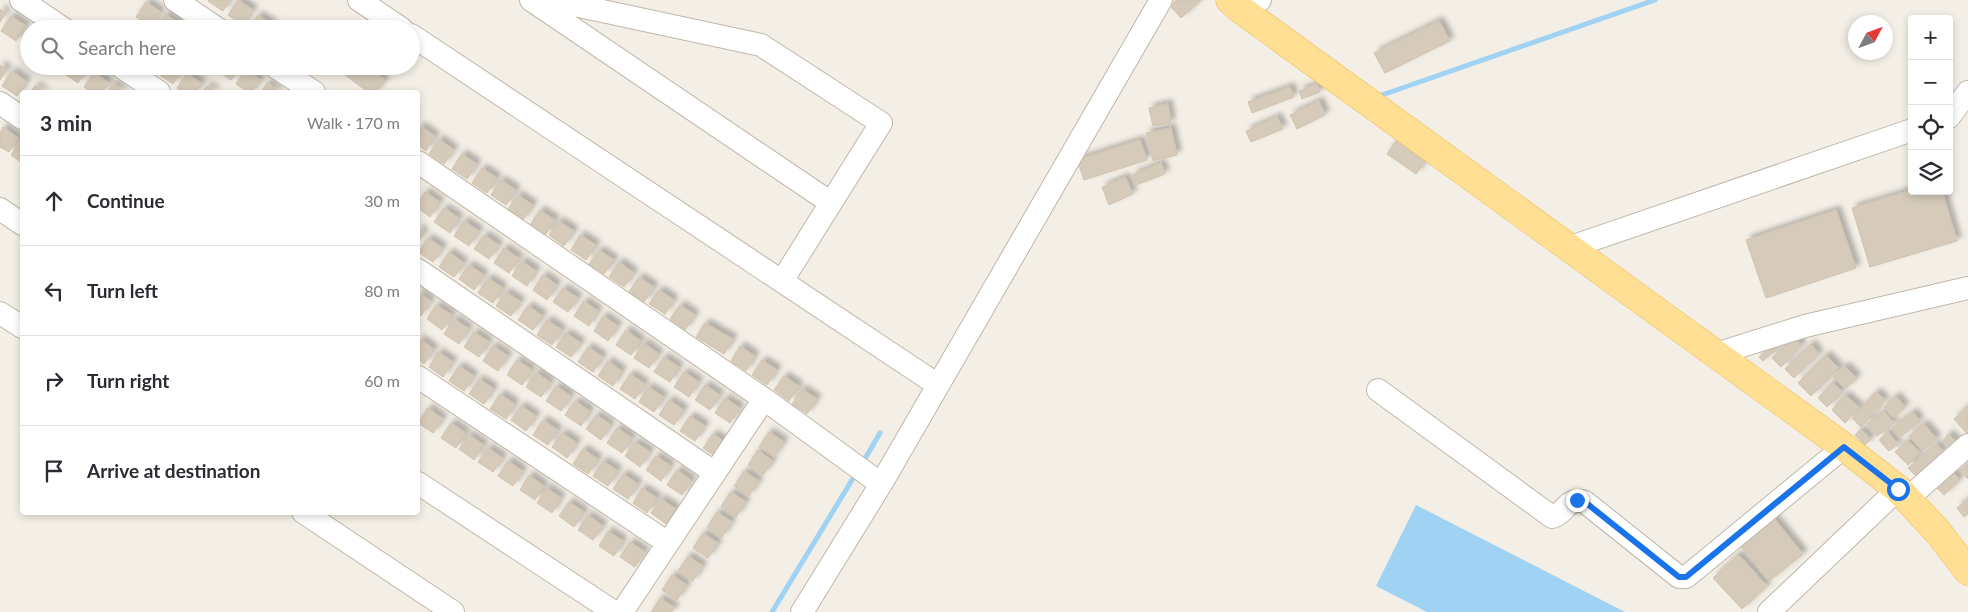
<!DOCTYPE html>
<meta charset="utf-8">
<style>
:root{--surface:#fff;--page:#f2f2f3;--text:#2b2b33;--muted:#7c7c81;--line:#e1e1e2}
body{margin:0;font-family:Lato,sans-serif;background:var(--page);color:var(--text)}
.controls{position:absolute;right:15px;top:15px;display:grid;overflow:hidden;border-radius:5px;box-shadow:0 2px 8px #0003}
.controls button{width:45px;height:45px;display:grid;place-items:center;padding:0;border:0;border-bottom:1px solid var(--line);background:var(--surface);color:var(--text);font:25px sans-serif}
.compass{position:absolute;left:1848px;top:15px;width:45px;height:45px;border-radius:50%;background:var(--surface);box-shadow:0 2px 8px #0003;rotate:49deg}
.stop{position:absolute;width:15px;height:15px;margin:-11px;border:4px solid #1a73e8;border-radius:50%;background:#fff}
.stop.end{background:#1a73e8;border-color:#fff;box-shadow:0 1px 5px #0008}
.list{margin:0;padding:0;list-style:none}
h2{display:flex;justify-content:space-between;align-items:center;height:65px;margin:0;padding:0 20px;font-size:21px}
h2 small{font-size:16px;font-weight:400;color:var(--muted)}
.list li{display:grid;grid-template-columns:32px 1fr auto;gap:15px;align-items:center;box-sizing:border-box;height:90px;padding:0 20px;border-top:1px solid var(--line)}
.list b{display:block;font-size:19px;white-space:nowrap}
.list em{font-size:16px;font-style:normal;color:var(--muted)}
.icon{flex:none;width:28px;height:28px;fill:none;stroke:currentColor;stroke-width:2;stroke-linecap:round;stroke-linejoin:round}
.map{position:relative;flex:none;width:1968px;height:612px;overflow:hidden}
.search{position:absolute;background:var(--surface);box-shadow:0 2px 8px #0003;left:20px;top:20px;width:400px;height:55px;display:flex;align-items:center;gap:12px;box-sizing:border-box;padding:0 18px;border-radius:28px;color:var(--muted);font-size:19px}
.panel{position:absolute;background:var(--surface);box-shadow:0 2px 8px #0003;left:20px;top:90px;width:400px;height:425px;border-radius:5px}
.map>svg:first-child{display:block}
</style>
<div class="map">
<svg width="1968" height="612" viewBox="0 0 1968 612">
<defs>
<filter id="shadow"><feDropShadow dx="4.5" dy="-4.5" stdDeviation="2.5" flood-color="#0004"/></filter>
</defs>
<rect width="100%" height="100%" fill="#f4efe6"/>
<!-- water -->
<path fill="#9fd2f3" d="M1416,505L1625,612H1427L1376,586Z"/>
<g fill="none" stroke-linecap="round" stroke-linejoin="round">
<!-- stream -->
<path stroke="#9fd2f3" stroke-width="5" d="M1382,95L1655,0
M866,457L880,433
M772,612L852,480"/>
</g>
<!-- building -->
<path fill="#d6cbba" stroke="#d1c2ad" filter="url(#shadow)" d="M209,0H230L223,11L208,1Z
M238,0L253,10L243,25L228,15Z
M1177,0H1201L1181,18L1170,6Z
M146,2L161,12L151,27L136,17Z
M0,9L6,13L0,22Z
M165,14L180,24L177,29H156Z
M258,15L273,25L271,29H249Z
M11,16L26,26L16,41L1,31Z
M1439,21L1450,41L1385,73L1374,53Z
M29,34V50L21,45Z
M0,65L7,69L0,80Z
M67,66H85L87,68L78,83L63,73Z
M163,66H179L183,69L173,84L158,74Z
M219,66H241L231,80L216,70Z
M333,66H366L385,80L376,92H368Z
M246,69L261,80L252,92H248L236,84Z
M12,71L27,82L17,96L2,86Z
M94,72L109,83L102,92H91L84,87Z
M187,73L202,84L196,92H184L177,88Z
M267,83L280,92H261Z
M113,84L125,92H107Z
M1317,84L1320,92L1302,99L1299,91Z
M35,86L45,92H30Z
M207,86L217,92H202Z
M1290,87L1294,97L1252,113L1248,102Z
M1319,101L1325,115L1297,129L1290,115Z
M1168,104L1171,123L1153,126L1149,108Z
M1277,117L1283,129L1251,142L1246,131Z
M420,126L435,136L426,151L418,145V130Z
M3,127L18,138L9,152L0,147V133Z
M1171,128L1177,155L1153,161L1146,133Z
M439,139L454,150L444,164L429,154Z
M20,140L22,141V163L11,155Z
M1140,140L1147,160L1084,180L1077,160Z
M1397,140L1425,161L1416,174L1387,154Z
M462,154L477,164L467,179L452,169Z
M1161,163L1165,174L1136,185L1132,175Z
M482,168L497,178L487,193L472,183Z
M1125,177L1133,194L1109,205L1102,187Z
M501,180L516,190L506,205L491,195Z
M1912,190L1942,191L1957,241L1870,267L1852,208Z
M425,192L440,202L430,217L418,208V203Z
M518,195L533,205L523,220L508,209Z
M444,208L459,218L450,233L434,222Z
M540,210L555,220L545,235L530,225Z
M1836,210L1856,268L1766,298L1746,240Z
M464,221L479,231L469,246L454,236Z
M559,221L574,231L564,246L549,235Z
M418,228L424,233L418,243Z
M484,235L499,245L489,259L474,249Z
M580,235L596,245L586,260L571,250Z
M428,238L443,248L433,262L418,252Z
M504,248L519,258L509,273L494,263Z
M599,250L614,260L604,274L589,264Z
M449,252L464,263L454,277L439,267Z
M522,261L536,271L527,286L512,276Z
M619,262L634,273L624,287L609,277Z
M469,265L484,275L474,290L459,279Z
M543,275L557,285L547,300L533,290Z
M639,277L654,287L644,302L629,292Z
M488,278L503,288L493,303L478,293Z
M563,288L578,298L568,312L553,302Z
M659,290L674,300L665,314L649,304Z
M418,292L431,301L421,316L418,313Z
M506,292L521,302L511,316L496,306Z
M584,301L598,311L589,326L574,316Z
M436,305L452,315L442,330L427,319Z
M680,305L695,315L685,330L670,319Z
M528,306L543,316L533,330L518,320Z
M603,316L618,326L608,341L594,331Z
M454,319L469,329L459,344L444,334Z
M547,320L562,330L552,345L537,335Z
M705,323L733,339L724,354L696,337Z
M626,330L641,341L631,355L616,345Z
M474,332L489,342L479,357L464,347Z
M566,333L581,343L571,357L556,347Z
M1793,336L1802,345L1781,367L1772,358Z
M420,339L434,349L424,364L418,359V342Z
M644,343L659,354L649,368L634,358Z
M1811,344L1819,354L1794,378L1785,369Z
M1770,345L1775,350L1763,361L1759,357Z
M493,346L508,356L498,371L483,361Z
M740,346L755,356L746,371L731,361Z
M588,347L603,357L593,372L578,362Z
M438,352L453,362L443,377L429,367Z
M1826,355L1839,368L1811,396L1798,383Z
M664,357L679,367L670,382L654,372Z
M517,360L532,370L522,385L507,375Z
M762,360L777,370L767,385L752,375Z
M608,361L622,371L613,386L598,376Z
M459,366L474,376L464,391L449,381Z
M1845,366L1857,378L1845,389L1833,377Z
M536,372L551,383L541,397L526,387Z
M684,372L699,382L689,397L674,387Z
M630,374L645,384L635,399L620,389Z
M784,376L799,386L789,401L774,390Z
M479,379L494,389L484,404L469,394Z
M1833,382L1842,392L1827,407L1818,398Z
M705,385L720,395L710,410L695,400Z
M556,386L571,396L561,411L546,401Z
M648,387L664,397L654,412L639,402Z
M802,389L817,399L807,414L792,404Z
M1876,392L1885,400L1861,427L1852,418Z
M500,394L515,404L506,419L490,409Z
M1845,395L1859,407L1845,423L1832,410Z
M1896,396L1905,407L1893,418L1884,407Z
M725,398L740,408L730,423L715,413Z
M669,400L684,410L674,425L659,415Z
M575,401L590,411L581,426L565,415Z
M521,406L536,416L526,431L511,420Z
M1968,406V435L1954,419Z
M428,408L443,419L433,433L418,423Z
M1884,411L1894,423L1877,436L1867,424Z
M1913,412L1920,421L1899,438L1892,428Z
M596,415L611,425L601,440L586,429Z
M690,416L705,426L695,441L680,431Z
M543,420L558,430L548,445L533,435Z
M451,423L466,433L456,448L441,438Z
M1924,424L1937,439L1922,451L1909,436Z
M617,428L632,438L622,453L607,443Z
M1861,429L1871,439L1865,445L1855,435Z
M769,432L784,442L774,457L759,447Z
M1888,432L1898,444L1889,451L1879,440Z
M562,433L577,443L567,458L552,447Z
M713,434L728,444L718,458L703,448Z
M1949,434L1958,443L1951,449L1943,440Z
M469,435L484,445L474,460L459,449Z
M1908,440L1920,453L1908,465L1895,452Z
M635,442L650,452L640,467L625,456Z
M1937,444L1944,452L1916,476L1908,468Z
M488,448L503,458L493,472L478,462Z
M583,449L598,459L588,474L573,464Z
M758,450L773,461L763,475L748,465Z
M656,456L671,466L661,481L646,470Z
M508,461L523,471L513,486L498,476Z
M603,461L618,471L608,486L593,476Z
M1968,463V479L1960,470Z
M677,470L692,481L682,495L667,485Z
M744,471L759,481L749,496L734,486Z
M1953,472L1960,479L1944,495L1937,488Z
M623,474L638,484L628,499L613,489Z
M529,475L544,486L535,500L520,490Z
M547,488L561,498L552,513L537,503Z
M642,488L657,498L647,513L633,503Z
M731,492L746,502L736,517L721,506Z
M661,499L676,509L666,524L651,513Z
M1968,499V514L1964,517L1957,508Z
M569,502L584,512L574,527L559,516Z
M717,512L732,522L722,537L707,527Z
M588,515L603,526L593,540L578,530Z
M1773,517L1803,554L1769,581L1739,544Z
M608,531L623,541L614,556L599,546Z
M703,533L718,543L708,558L693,548Z
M630,542L645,552L635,567L620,557Z
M1738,554L1767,586L1742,609L1713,578Z
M688,556L703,566L693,581L678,571Z
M672,575L687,585L677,600L662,590Z
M660,598L675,608L672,612H651Z"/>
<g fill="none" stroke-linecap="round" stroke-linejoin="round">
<defs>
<path id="minor" d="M21,0L64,29
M175,0L218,29
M359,0L402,29
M531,0L831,203
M551,0L761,45L881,123L782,281
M1240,9L1260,0
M411,35L938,385
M120,66L159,92
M274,66L314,92
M0,103L22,118
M1949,117L1968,92
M418,162L764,399L881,484
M0,209L22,224
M1568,248L1912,130
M418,270L715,473
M0,313L22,327
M1716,354L1805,326L1968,288
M418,377L668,543
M1378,390L1548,514L1552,517C1567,513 1565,497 1585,502L1679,577H1686L1691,573L1844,447
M418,483L614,612
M1907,499L1968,445
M303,512L453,612
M622,612L764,399
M802,612L881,484L1161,0
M1769,612L1898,489"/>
<path id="major" d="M1230,0L1240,9L1844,447L1898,489L1938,532L1968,571"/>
</defs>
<!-- minor casing -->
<use href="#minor" stroke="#bfb7a8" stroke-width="24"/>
<!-- major casing -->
<use href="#major" stroke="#e9bd5e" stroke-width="29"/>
<!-- minor -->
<use href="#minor" stroke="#fff" stroke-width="22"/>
<!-- major -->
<use href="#major" stroke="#ffdf93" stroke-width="28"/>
</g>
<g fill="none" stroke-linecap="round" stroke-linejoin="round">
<!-- route -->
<path stroke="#1a73e8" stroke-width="6" d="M1577,500L1585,502L1679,577H1686L1844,447L1898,489"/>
</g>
</svg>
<div class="controls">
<button>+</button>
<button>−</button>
<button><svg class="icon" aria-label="locate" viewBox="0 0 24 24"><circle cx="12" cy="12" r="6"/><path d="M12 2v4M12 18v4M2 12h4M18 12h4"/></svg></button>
<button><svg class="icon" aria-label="layers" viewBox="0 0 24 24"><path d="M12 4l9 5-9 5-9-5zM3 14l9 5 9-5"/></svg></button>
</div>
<svg class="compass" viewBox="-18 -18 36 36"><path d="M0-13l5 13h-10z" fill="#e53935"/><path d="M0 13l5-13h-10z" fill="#7c7c81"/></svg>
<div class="stop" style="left:1898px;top:489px"></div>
<div class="stop end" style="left:1577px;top:500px"></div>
<div class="search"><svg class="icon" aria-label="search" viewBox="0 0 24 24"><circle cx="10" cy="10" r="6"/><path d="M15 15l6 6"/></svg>Search here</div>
<section class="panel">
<h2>3 min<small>Walk · 170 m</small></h2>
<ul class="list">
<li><svg class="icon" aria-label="ahead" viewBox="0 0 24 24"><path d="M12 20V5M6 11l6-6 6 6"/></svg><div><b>Continue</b></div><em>30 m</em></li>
<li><svg class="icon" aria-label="left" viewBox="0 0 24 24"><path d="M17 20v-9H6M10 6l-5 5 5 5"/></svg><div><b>Turn left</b></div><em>80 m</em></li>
<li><svg class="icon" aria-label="right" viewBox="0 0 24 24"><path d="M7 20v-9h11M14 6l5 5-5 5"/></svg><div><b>Turn right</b></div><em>60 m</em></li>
<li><svg class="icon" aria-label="arrive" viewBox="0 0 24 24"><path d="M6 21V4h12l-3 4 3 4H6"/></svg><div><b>Arrive at destination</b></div></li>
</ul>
</section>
</div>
